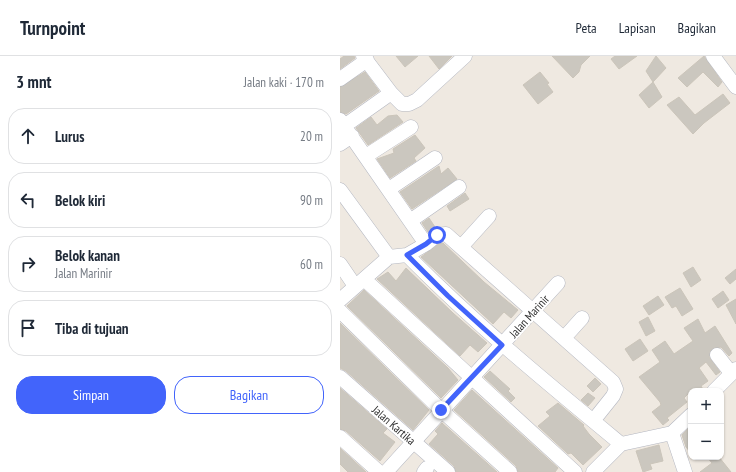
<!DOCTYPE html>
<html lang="id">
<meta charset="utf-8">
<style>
:root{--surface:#fff;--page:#f2f2f3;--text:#1f2937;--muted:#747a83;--line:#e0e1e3;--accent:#4264fb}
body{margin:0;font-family:"PT Sans Narrow",sans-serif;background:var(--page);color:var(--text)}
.controls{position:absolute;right:12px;bottom:12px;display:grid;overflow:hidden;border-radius:8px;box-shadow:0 1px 3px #0004}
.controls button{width:36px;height:36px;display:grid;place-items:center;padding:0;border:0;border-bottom:1px solid var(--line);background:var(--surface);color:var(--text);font:20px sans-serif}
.stop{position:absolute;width:12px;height:12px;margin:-9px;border:3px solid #4264fb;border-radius:50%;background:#fff}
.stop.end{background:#4264fb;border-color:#fff;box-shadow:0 1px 4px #0008}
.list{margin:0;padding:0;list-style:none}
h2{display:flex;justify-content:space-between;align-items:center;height:52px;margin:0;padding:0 16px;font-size:17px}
h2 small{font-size:13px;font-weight:400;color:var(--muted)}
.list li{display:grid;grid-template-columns:26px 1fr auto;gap:12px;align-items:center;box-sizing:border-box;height:56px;margin:0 8px 8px;padding:0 8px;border:1px solid var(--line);border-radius:16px}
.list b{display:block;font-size:15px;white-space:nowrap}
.list p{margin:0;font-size:13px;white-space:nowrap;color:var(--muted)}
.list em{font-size:13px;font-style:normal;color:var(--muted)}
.actions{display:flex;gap:8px;padding:12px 16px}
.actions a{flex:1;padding:9px 0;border:1px solid var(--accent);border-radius:16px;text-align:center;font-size:14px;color:var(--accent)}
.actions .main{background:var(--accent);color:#fff}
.icon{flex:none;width:22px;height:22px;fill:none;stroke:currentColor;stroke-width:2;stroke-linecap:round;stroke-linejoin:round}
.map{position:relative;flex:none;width:396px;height:416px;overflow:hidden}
header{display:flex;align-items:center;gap:24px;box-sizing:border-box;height:56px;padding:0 20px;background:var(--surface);border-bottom:1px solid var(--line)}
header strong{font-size:19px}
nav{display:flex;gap:22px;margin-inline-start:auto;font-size:14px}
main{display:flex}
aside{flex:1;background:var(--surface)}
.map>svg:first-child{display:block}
</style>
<header>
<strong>Turnpoint</strong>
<nav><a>Peta</a><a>Lapisan</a><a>Bagikan</a></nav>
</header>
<main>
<aside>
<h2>3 mnt<small>Jalan kaki · 170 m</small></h2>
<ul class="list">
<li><svg class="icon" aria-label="ahead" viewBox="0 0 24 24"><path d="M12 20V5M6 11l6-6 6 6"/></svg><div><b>Lurus</b></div><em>20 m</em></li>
<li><svg class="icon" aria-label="left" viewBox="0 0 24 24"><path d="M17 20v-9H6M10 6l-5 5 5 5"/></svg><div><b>Belok kiri</b></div><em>90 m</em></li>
<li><svg class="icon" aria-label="right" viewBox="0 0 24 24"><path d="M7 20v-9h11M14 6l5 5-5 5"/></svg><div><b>Belok kanan</b><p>Jalan Marinir</p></div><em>60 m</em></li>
<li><svg class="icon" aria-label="arrive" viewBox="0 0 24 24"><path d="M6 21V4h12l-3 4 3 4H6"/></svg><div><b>Tiba di tujuan</b></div></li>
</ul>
<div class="actions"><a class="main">Simpan</a><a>Bagikan</a></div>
</aside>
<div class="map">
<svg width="396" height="416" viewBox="0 0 396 416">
<rect width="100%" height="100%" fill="#efe9e1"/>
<!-- building -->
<path fill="#cbc7bf" stroke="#cbc5ba" d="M4,0H14L15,2L0,13V3Z
M56,0H78L65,11Z
M89,0H112L99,13Z
M212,0H250L241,9L239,16L233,22Z
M275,0H297L279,13L271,3Z
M316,0L326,12L313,26L306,15Z
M364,0L382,26L378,31L363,16L347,31L338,22Z
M25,16L39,35L6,58L0,56V31Z
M200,16L209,27L207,28L213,36L198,48L183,29Z
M313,26L322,41L309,52L299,39Z
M383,38L390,47L364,67L353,78L327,49L339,41L355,59Z
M57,59L63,66L28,89L16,72L31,61L37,69L48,60Z
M75,79L85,92L74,102L76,105L50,122L37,103L54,97L53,93Z
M99,110L101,118L108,112L117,123L72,153L60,136Z
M125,137L129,143L110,155L107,150Z
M89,162L95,171L88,176L82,167Z
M100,187H103L144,226L178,254L171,262L164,256L153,268L81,201Z
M353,211L361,224L351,231L343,217Z
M66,212L113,257L147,287L138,296L130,289L120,300L37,223L48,216L56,225Z
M396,213V223L390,228L385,222Z
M340,232L353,253L342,260L336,250L332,252L325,241Z
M24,234L108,312L118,324L101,342L7,250Z
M383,235L389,244L378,252L372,243Z
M318,240L324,249L309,259L303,250Z
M396,243V268L386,249Z
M308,261L315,275L306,280L299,266Z
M358,263L365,277L375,270L392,297L389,300L381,291L372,293L369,301L380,316L376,319L366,306L359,312L368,325L361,330L364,335H351L344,342L347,346L327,362L329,364L323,369L312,356L321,349L320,346L299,321L320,306L312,294L325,285L334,298L353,285L344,272Z
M0,267L89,354L73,374L6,315L0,312Z
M300,283L308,295L293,305L285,293Z
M150,315L170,333L168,335L175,342L171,346L144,321Z
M255,322L261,328L253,336L247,330Z
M0,332L47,373L43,377L55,386L40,405L6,375L0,373Z
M132,334L218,412L215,416H178L176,410L114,354Z
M248,337L255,342L248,350L241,344Z
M218,347L244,369L243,370L249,378L262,391L243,409L231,397L228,398L198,370L210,360L206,356Z
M102,367L157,416H116L114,410L89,388L98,378L95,375Z
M349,372L351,375V397L346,391L342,379Z
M319,389L323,405L310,408L312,413L303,416L296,395Z
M0,392L26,416H8L0,408Z
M367,401H379L391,416H360L372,407Z"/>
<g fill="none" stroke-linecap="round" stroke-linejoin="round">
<defs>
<path id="minor" d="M23,0L51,37L62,48H69L77,44L125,0
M373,0L396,31
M0,23L27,4
M0,64L86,188
M0,73L51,37
M0,88L12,80
M26,100L71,71
M49,133L95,102
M0,134L49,201
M70,165L119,131
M121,191L149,160
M67,199C134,267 207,327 281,388
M0,208L15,230
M24,223L235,416
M0,244L49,201L67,199L86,188L97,179L106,178L273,326L276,333L273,340L253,365
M0,255L101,354L170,416
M224,282L242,262
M377,299L391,317
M0,321L108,416
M374,335L396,313
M332,377L345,416
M0,381L39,416
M46,416L218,227
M84,416L87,412
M253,416L281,388L332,377L351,359"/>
</defs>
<!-- minor casing -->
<use href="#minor" stroke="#b4b7c1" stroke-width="15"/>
<!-- minor -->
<use href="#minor" stroke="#fff" stroke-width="14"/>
</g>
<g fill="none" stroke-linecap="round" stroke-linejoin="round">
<!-- route -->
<path stroke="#4264fb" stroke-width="5" d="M97,179L86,188L67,199L108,240L162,289L101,354"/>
</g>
<g text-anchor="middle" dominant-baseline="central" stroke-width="4" stroke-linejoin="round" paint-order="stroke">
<!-- street labels -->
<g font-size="12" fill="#2e2e2e" stroke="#fff">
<text transform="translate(189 260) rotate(-48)">Jalan Marinir</text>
<text transform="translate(54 369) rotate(41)">Jalan Kartika</text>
</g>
</g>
</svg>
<div class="controls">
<button>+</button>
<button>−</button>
</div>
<div class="stop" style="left:97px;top:179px"></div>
<div class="stop end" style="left:101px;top:354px"></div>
</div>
</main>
